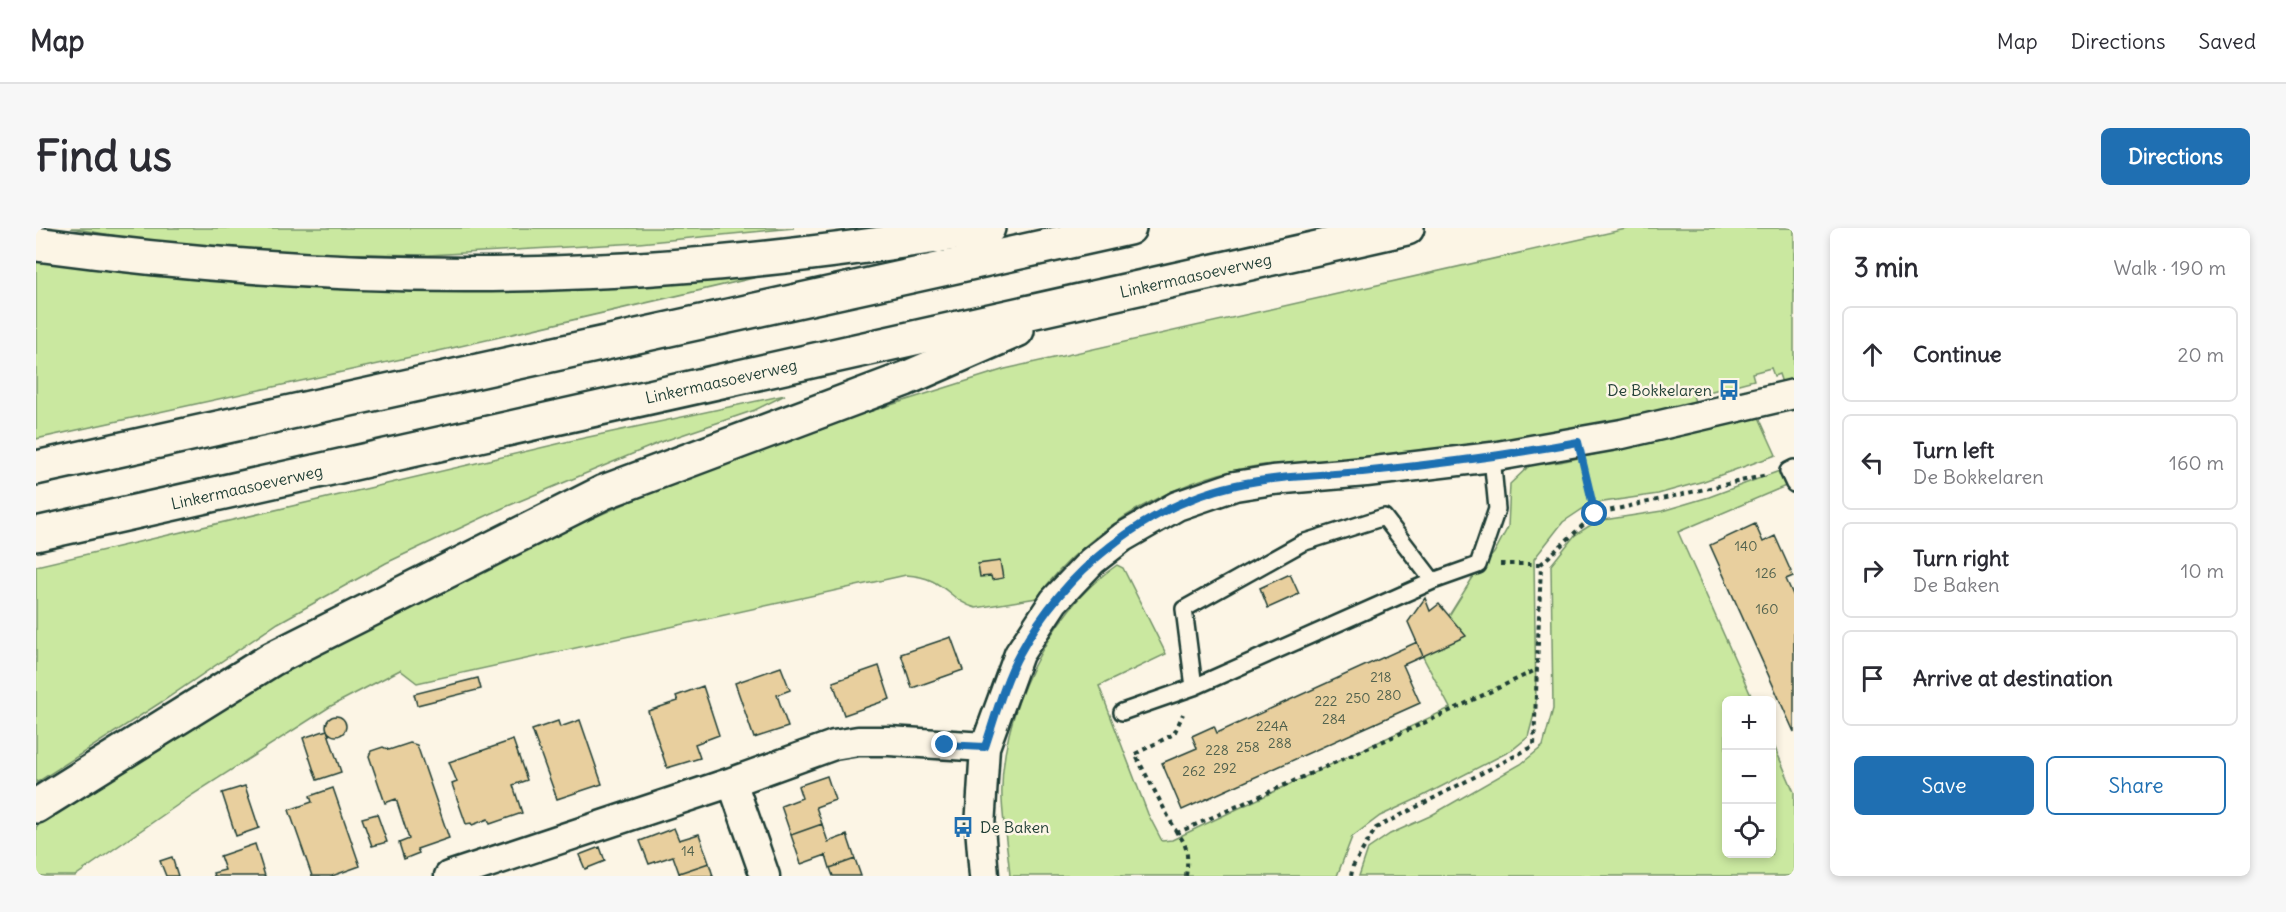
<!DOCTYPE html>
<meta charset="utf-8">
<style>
:root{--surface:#fff;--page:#f7f7f7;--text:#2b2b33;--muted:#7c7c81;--line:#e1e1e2;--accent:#1f6fb2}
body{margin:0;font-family:Delius,sans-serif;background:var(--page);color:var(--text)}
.controls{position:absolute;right:18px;bottom:18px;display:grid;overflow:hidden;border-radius:9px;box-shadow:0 3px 9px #0003}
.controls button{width:54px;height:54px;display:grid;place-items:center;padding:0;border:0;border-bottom:2px solid var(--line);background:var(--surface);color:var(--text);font:30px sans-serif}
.stop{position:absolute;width:18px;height:18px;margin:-14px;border:4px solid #1f6fb2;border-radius:50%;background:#fff}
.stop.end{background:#1f6fb2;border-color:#fff;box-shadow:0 2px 6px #0008}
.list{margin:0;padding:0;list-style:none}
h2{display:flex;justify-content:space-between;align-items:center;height:78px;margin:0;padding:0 24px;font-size:26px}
h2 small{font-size:20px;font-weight:400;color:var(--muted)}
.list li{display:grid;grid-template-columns:39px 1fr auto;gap:18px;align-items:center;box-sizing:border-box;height:96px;margin:0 12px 12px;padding:0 12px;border:2px solid var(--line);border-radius:9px}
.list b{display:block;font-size:22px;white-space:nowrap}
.list p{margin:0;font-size:20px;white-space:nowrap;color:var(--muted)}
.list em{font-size:20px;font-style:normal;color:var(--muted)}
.actions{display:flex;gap:12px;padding:18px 24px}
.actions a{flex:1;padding:14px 0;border:2px solid var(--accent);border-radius:9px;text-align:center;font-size:21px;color:var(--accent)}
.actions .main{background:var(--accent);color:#fff}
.icon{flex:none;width:33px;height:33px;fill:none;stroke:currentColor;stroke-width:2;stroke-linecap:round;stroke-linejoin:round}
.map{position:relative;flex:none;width:1758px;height:648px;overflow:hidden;border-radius:9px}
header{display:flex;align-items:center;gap:36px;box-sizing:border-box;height:84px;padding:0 30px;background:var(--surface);border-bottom:2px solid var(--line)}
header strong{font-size:28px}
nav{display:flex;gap:33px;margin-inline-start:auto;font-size:21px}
.intro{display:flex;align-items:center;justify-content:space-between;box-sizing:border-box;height:144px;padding:0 36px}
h1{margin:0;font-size:42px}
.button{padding:15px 27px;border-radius:9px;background:var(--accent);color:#fff;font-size:21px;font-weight:700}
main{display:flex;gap:36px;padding:0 36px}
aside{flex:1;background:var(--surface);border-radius:9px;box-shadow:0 3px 9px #0003}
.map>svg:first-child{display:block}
</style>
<header>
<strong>Map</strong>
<nav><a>Map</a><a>Directions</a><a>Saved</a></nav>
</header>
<div class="intro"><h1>Find us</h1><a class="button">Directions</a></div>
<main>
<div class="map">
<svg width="1758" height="648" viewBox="0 0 1758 648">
<rect width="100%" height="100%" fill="#fcf5e5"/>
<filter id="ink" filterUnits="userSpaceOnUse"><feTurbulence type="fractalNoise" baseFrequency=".0167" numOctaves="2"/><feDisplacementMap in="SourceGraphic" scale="12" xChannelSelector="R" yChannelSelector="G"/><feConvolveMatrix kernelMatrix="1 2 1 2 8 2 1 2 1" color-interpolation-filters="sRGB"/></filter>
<g filter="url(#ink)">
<!-- green -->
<path fill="#cae8a0" stroke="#74926a" stroke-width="1.5" d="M35,0H758L603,15L392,27L242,25L109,13Z
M1594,0H1758V152L1746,155L1743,146L1738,148L1735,140L1716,145L1718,152L1657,168L1660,176C1574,196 1487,211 1400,223C1361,228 1321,232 1282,235C1267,236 1251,235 1236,236C1147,245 1054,297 1001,370L940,380C911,372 910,349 870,347L381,455L364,442L295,478L156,567L39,648H0V599L127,513L273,423L444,340L600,271L791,197L969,141Z
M0,26L756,41L416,120L0,211Z
M749,167L719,182L625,214L467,280L350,335L242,395L127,473L0,555V338L534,213Z
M1722,187L1740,227L1668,253L1622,266L1554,276L1527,294L1498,331L1500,479L1492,509L1476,522L1385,569L1344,588L1316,609L1301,648H974C972,622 967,596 966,571C963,489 1012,383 1081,337L1087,340L1130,426L1063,458L1112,586L1126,613L1136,612L1414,480L1387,429L1439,346L1458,325L1472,299L1474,256L1494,237L1524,234L1653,206Z
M1746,242L1752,257L1642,304L1717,472H1690V626H1736V513L1758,564V648H1323L1332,621L1354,606L1394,588L1485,536L1507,518L1517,481L1515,337L1539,307L1561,293L1626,283L1673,269Z"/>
<!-- building -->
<path fill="#e8cf9e" stroke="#1f3d34" stroke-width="1.5" d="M1719,296L1727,314L1739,308L1757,348L1750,351L1758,369V504L1674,317Z
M964,333L967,350L956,352L955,348L944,349L942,336Z
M1254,346L1263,366L1232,380L1224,360Z
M1389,370L1394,383L1403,376L1430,408L1387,428L1372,394Z
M915,409L927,442L876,460L865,426Z
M1381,414L1387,428L1367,437L1384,475L1146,582L1126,535L1161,520L1156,508L1178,498L1181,505Z
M843,438L854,471L808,487L797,454Z
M745,439L754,462L741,467L752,499L718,510L699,455Z
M442,450L445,461L381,477L378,466Z
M667,458L683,507L659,516L664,530L631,540L612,483L642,473L640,468Z
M290 498a10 10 0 1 1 20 0a10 10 0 1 1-20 0Z
M544,492L566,556L521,571L496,502L522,493L524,499Z
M291,502L305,544L281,552L267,510Z
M477,512L491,552L477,557L486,585L454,596L452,591L436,597L435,595L430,596L416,556L421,554L413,534Z
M374,515L381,517L413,610L381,621L383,625L368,631L363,615L373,611L360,571L349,575L333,528L335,523L347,519L353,522Z
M791,548L799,572L780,579L786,596L755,607L745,578L766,570L762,558Z
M209,558L223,600L200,608L186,565Z
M297,560L324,638L296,648H276L253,582L276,574L274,568Z
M341,586L351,614L336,618L326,590Z
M786,596L792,614L811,607L819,631L794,640L790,627L765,636L755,607Z
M638,600L643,612L663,606L673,635L643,645L637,628L613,636L604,613Z
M219,616L229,648H178L177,645L189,642L184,628Z
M564,619L569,633L549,641L543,627Z
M136,629L142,648H130L124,633Z
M819,631L825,648H797L794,640Z
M673,635L677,648H644L643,645Z"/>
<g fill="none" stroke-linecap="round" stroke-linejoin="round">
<defs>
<path id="lane" d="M1758,240L1752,243L1758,256
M1158,459L1148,381L1266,315L1348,289L1397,353
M1086,484L1158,459L1397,353L1442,337L1461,281L1456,229"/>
<path id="street" d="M696,554L729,648
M413,648L696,554L798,517L822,513H853L949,519
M948,648L944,599L949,519L983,426L1018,373L1056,333L1087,309L1141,278L1199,258L1237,252L1330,244L1456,229L1586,206L1758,166"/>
<g id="highway">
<path d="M0,16C179,40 361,52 542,44C679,39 816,22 952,0"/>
<path d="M0,240L1093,0"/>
<path id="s1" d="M0,306L1371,0"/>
<path d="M0,578L236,431L568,264L869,151L981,102"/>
</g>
</defs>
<!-- lane casing -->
<use href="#lane" stroke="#1f3d34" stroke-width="20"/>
<!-- street casing -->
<use href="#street" stroke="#1f3d34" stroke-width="33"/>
<!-- highway casing -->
<use href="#highway" stroke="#1f3d34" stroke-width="38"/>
<!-- path -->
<path stroke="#1f3d34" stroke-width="4" stroke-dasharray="4.5 4.5" stroke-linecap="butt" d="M1549,243L1559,286
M1464,336H1505
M1141,605L1099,526L1138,506L1147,486
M1150,648C1152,632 1153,617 1141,605L1399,490L1502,441
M1315,648L1317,638L1340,600L1498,518L1505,336L1559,286L1731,247"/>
<!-- lane -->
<use href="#lane" stroke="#fcf5e5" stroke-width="15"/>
<!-- street -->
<use href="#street" stroke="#fcf5e5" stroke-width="28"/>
<!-- highway -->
<use href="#highway" stroke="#fcf5e5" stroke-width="33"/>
</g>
</g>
<g fill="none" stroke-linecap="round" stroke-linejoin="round" filter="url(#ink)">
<!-- route -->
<path stroke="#1f6fb2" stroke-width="8" d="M909,517L949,519C959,489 969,452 984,425C1028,344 1108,278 1200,257C1244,247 1290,248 1335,243C1404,236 1473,227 1542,214L1559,286"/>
</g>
<!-- icons -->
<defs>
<symbol id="bus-bare" viewBox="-9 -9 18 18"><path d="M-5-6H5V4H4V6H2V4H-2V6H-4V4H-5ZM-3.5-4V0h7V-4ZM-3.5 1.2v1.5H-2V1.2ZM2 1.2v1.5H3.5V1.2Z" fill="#1f6fb2" stroke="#fcf5e5" stroke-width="2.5" paint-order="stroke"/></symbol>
</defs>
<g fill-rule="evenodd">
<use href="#bus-bare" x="1678" y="147" width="30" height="30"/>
<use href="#bus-bare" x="912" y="584" width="30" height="30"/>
</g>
<g text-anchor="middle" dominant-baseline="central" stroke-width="5" stroke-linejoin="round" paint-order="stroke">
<!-- number labels -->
<g font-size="14" fill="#51624e">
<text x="1710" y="318">140</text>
<text x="1730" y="345">126</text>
<text x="1731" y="381">160</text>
<text x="1345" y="449">218</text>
<text x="1353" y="467">280</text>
<text x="1322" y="470">250</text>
<text x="1290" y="473">222</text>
<text x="1298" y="491">284</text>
<text x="1236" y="498">224A</text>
<text x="1244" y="515">288</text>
<text x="1212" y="519">258</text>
<text x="1181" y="522">228</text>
<text x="1189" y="540">292</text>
<text x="1158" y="543">262</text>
<text x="652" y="623">14</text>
</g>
<!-- street labels -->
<g font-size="16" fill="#1f3d34" stroke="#fcf5e5">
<text stroke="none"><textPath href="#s1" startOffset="1188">Linkermaasoeverweg</textPath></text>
<text stroke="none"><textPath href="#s1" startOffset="702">Linkermaasoeverweg</textPath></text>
<text stroke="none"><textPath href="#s1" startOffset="216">Linkermaasoeverweg</textPath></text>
</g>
<!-- poi labels -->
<g font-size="16" fill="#1f3d34" stroke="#fcf5e5" text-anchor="end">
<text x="1676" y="162">De Bokkelaren</text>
<text x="944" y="599" text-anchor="start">De Baken</text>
</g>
</g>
</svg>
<div class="controls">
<button>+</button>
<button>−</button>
<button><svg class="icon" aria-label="locate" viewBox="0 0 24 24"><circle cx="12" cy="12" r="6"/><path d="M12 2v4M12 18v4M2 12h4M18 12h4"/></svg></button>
</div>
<div class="stop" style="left:1559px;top:286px"></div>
<div class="stop end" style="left:909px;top:517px"></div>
</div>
<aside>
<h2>3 min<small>Walk · 190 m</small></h2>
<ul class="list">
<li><svg class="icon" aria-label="ahead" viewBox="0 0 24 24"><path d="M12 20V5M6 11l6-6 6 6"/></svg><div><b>Continue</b></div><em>20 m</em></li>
<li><svg class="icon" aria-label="left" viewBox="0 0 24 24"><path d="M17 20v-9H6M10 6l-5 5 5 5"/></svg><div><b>Turn left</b><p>De Bokkelaren</p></div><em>160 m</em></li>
<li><svg class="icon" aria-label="right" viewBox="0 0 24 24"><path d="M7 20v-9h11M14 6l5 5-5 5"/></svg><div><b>Turn right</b><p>De Baken</p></div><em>10 m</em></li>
<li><svg class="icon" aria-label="arrive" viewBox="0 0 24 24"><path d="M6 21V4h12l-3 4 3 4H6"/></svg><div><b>Arrive at destination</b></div></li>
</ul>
<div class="actions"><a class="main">Save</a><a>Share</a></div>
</aside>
</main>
